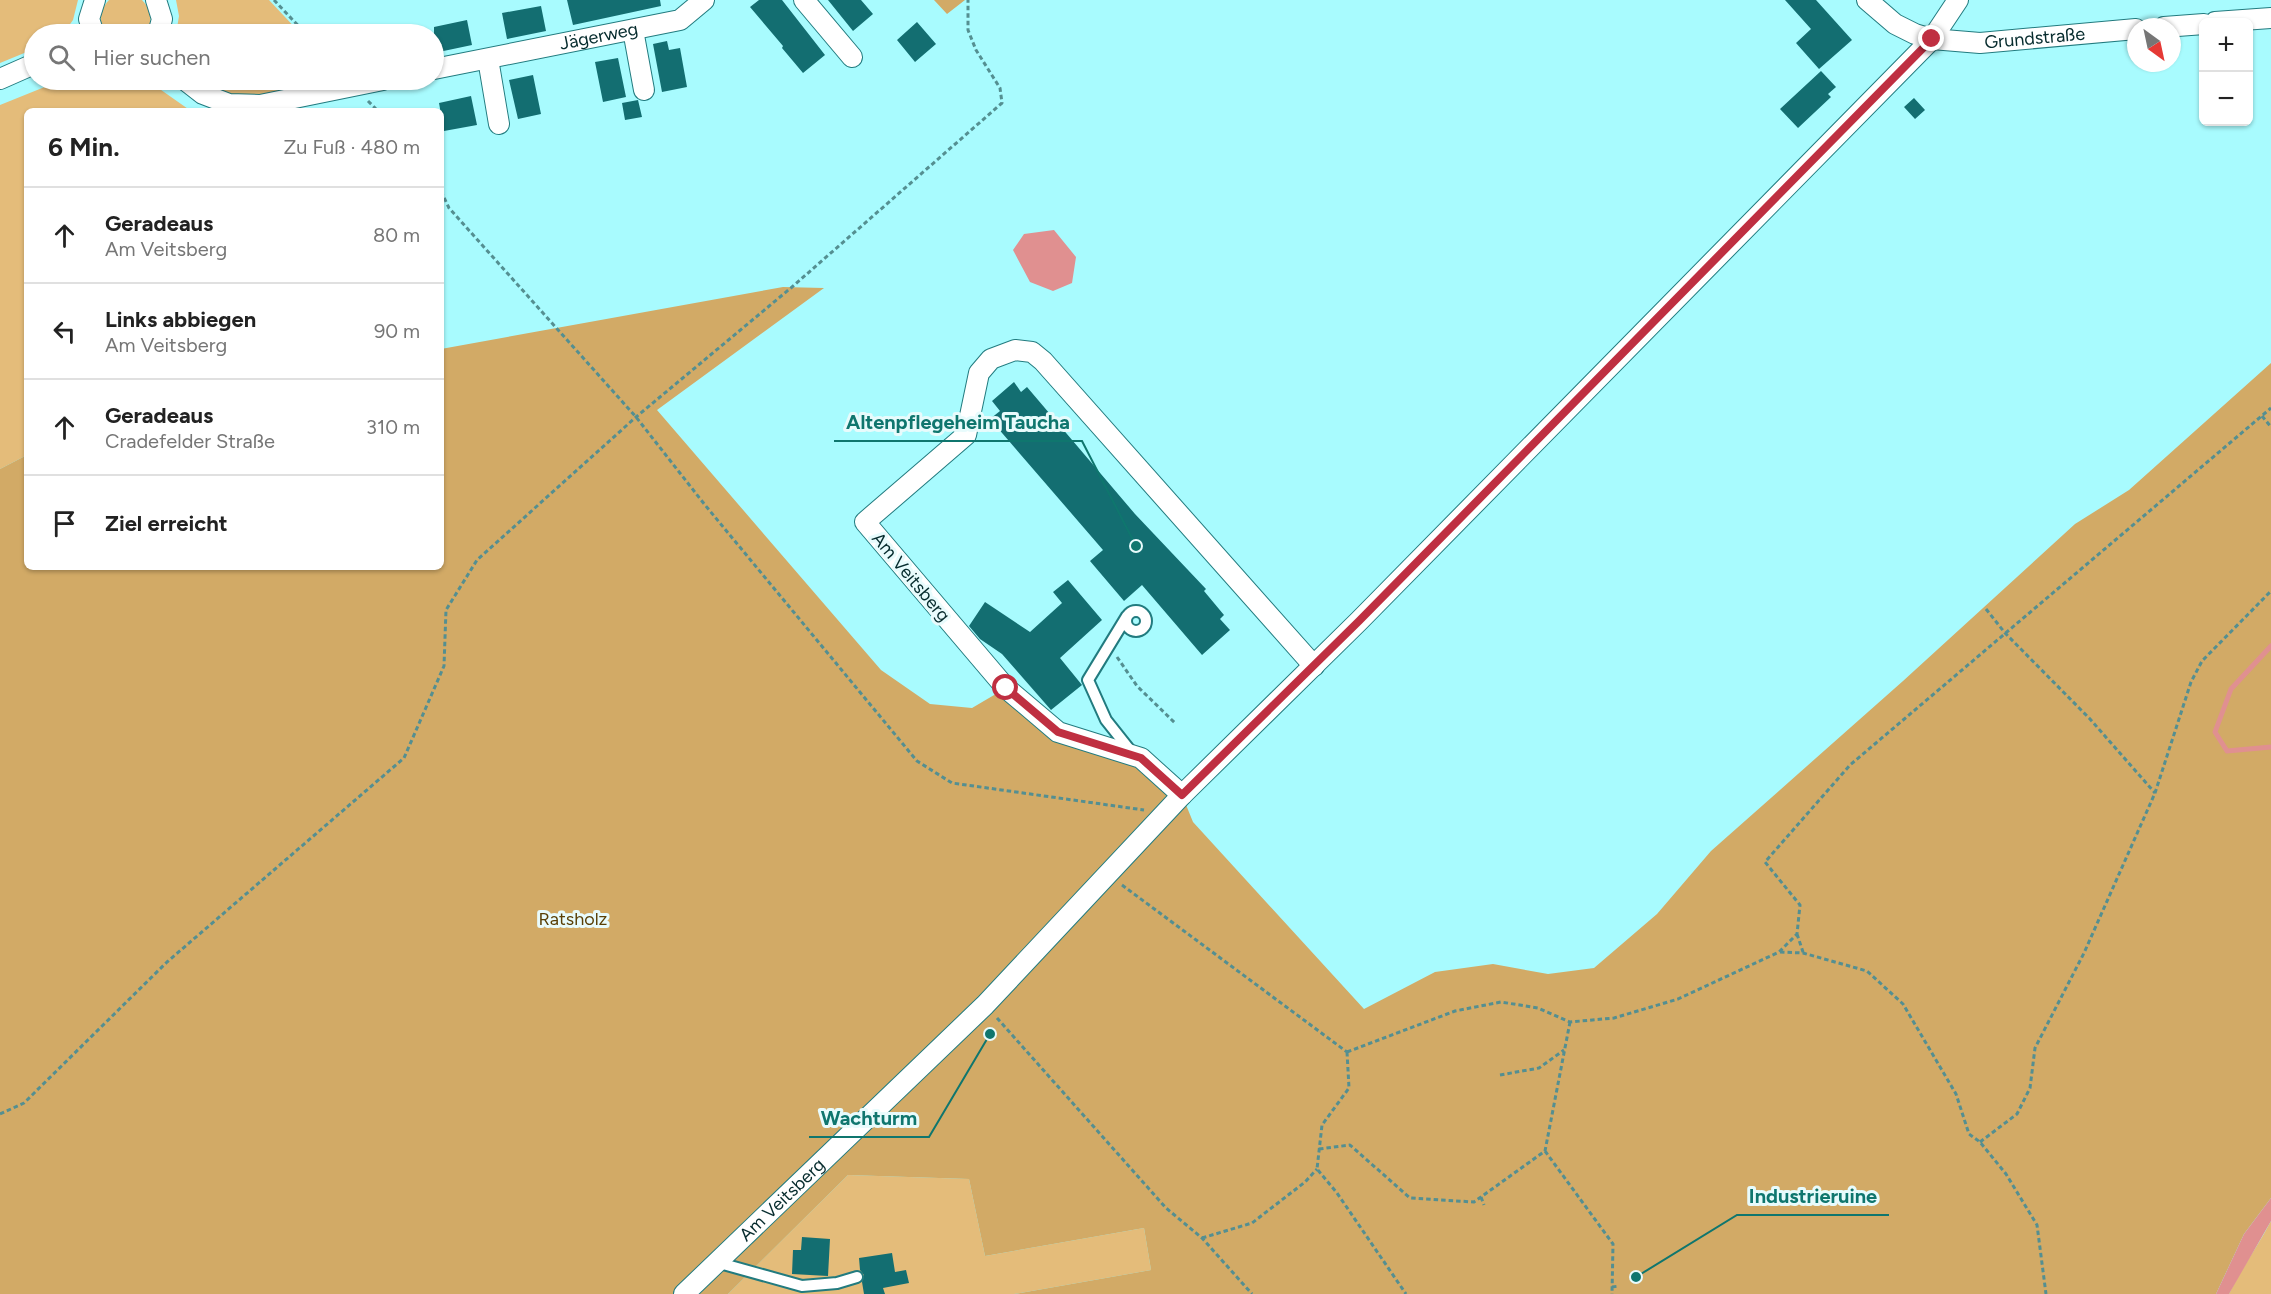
<!DOCTYPE html>
<html lang="de">
<meta charset="utf-8">
<style>
:root{--surface:#fff;--page:#f2f2f2;--text:#222;--muted:#767676;--line:#e0e0e0}
body{margin:0;font-family:Figtree,sans-serif;background:var(--page);color:var(--text)}
.controls{position:absolute;right:18px;top:18px;display:grid;overflow:hidden;border-radius:9px;box-shadow:0 2px 4px #0004}
.controls button{width:54px;height:54px;display:grid;place-items:center;padding:0;border:0;border-bottom:2px solid var(--line);background:var(--surface);color:var(--text);font:30px sans-serif}
.compass{position:absolute;left:2127px;top:18px;width:54px;height:54px;border-radius:50%;background:var(--surface);box-shadow:0 2px 4px #0004;rotate:147deg}
.stop{position:absolute;width:18px;height:18px;margin:-14px;border:4px solid #bf2f41;border-radius:50%;background:#fff}
.stop.end{background:#bf2f41;border-color:#fff;box-shadow:0 2px 6px #0008}
.list{margin:0;padding:0;list-style:none}
h2{display:flex;justify-content:space-between;align-items:center;height:78px;margin:0;padding:0 24px;font-size:26px}
h2 small{font-size:20px;font-weight:400;color:var(--muted)}
.list li{display:grid;grid-template-columns:39px 1fr auto;gap:18px;align-items:center;box-sizing:border-box;height:96px;padding:0 24px;border-top:2px solid var(--line)}
.list b{display:block;font-size:22px;white-space:nowrap}
.list p{margin:0;font-size:20px;white-space:nowrap;color:var(--muted)}
.list em{font-size:20px;font-style:normal;color:var(--muted)}
.icon{flex:none;width:33px;height:33px;fill:none;stroke:currentColor;stroke-width:2;stroke-linecap:round;stroke-linejoin:round}
.map{position:relative;flex:none;width:2271px;height:1294px;overflow:hidden}
.search{position:absolute;background:var(--surface);box-shadow:0 2px 4px #0004;left:24px;top:24px;width:420px;height:66px;display:flex;align-items:center;gap:15px;box-sizing:border-box;padding:0 21px;border-radius:33px;color:var(--muted);font-size:22px}
.panel{position:absolute;background:var(--surface);box-shadow:0 2px 4px #0004;left:24px;top:108px;width:420px;height:462px;border-radius:9px}
.map>svg:first-child{display:block}
</style>
<div class="map">
<svg width="2271" height="1294" viewBox="0 0 2271 1294">
<rect width="100%" height="100%" fill="#a8fbfe"/>
<!-- green -->
<path fill="#e4bc7a" d="M0,0H78L73,20L63,34H34V49L0,63Z
M109,0H142C152,10 153,22 146,34H105C98,22 99,11 109,0Z
M176,0H269L301,34H176L179,16Z
M62,80H129L154,85L191,111H27V455L0,469V105Z
M201,80H343L256,97L224,94Z
M848,1175L969,1179L985,1256L1144,1228L1151,1270L1014,1294H728Z
M2271,1221V1294H2229C2241,1269 2258,1246 2271,1221Z"/>
<!-- forest -->
<path fill="#d2aa66" d="M934,0H965L947,14Z
M783,287L824,288L657,410L881,670L930,704L972,708L1006,688L1058,732L1141,758L1182,795L1193,822L1364,1009L1435,972L1493,964L1548,974L1594,968L1657,914L1711,851L1903,681L2075,524L2129,490L2271,363V1198L2244,1234L2216,1294H1014L1151,1270L1144,1228L985,1256L969,1179L848,1175L728,1294H0V469L27,455V567H441V349Z"/>
<!-- water -->
<path fill="#e09090" d="M1054,230L1076,257L1072,283L1053,291L1030,282L1013,250L1024,234Z
M2271,1198V1221L2229,1294H2216L2244,1234Z"/>
<g fill="none" stroke-linecap="round" stroke-linejoin="round">
<!-- stream -->
<path stroke="#e09090" stroke-width="5" d="M2271,646L2231,689L2215,732L2227,751L2271,747"/>
</g>
<!-- building -->
<path fill="#136e71" d="M567,0H660L661,6L573,25Z
M759,0H782L825,55L803,73L782,48L783,46L750,7Z
M828,0H861L873,14L853,31Z
M1785,0H1816L1852,40L1819,69L1796,43L1811,29Z
M541,6L546,31L507,39L502,13Z
M467,20L472,45L434,53V27Z
M917,22L936,44L915,62L897,40Z
M667,41L669,50L680,48L687,87L662,92L653,44Z
M618,58L626,97L603,102L595,62Z
M1821,71L1836,87L1828,94L1831,97L1798,128L1780,109Z
M533,75L541,114L518,119L509,80Z
M471,96L477,125L444,131L439,103Z
M1914,98L1925,110L1915,119L1904,107Z
M638,100L642,117L625,120L622,103Z
M1014,382L1021,392L1027,387L1135,514L1206,589L1204,591L1224,615L1220,619L1230,630L1202,655L1142,585L1124,601L1090,561L1103,550L990,419L1000,411L992,401Z
M1068,580L1102,620L1060,658L1082,685L1051,710L1002,654L980,639L969,626L985,602L1030,632L1062,603L1053,592Z
M802,1237L830,1239L828,1276L792,1274L793,1250H801Z
M892,1253L895,1272L906,1270L909,1283L883,1288L885,1294H864L862,1282L864,1275L860,1270L859,1258Z"/>
<g fill="none" stroke-linecap="round" stroke-linejoin="round">
<defs>
<path id="lane" d="M1126 621a10 10 0 1 1 20 0a10 10 0 1 1-20 0Z
M1127,616L1088,680L1106,720L1133,754
M716,1262L802,1286L837,1283L857,1277"/>
<g id="street">
<path d="M156,0L162,19L158,34"/>
<path d="M804,0L852,57"/>
<path id="s1" d="M1867,0L1895,24L1915,34L1932,39L1980,43L2136,29"/>
<path d="M2215,22L2271,18"/>
<path d="M2164,27L2204,24"/>
<path d="M633,30L644,90"/>
<path d="M94,34L89,19L95,0"/>
<path d="M488,59L499,124"/>
<path id="s2" d="M434,69L680,20L704,0"/>
<path d="M0,79L34,64"/>
<path d="M185,80L203,94L229,104L260,105L383,80"/>
<path d="M1182,795L1141,758L1058,732L1006,688L865,522L966,435L979,373L991,359L1015,350L1032,352L1043,361L1314,666"/>
<path id="s3" d="M684,1294L985,1005L1182,795L1359,621L1932,39L1958,0"/>
</g>
</defs>
<!-- lane casing -->
<use href="#lane" stroke="#227b7f" stroke-width="14"/>
<!-- street casing -->
<use href="#street" stroke="#227b7f" stroke-width="22"/>
<!-- path -->
<path stroke="#548f91" stroke-width="3" stroke-dasharray="4.5 3" stroke-linecap="butt" d="M274,0L306,34
M368,101L378,111
M441,191L449,208L636,417L705,505L917,761L952,783L1144,810
M2262,416L2271,427
M1986,609L2005,633L2090,719L2155,793
M1117,657L1137,686L1175,723
M1122,885L1347,1052
M1797,934L1803,952
M1780,952L1803,953L1867,971L1903,1004L1956,1094L1969,1134L1980,1142L2006,1174L2037,1225L2046,1294
M997,1018L1166,1208L1202,1238L1252,1294
M1347,1052L1455,1011L1501,1002L1538,1008L1570,1022L1614,1018L1678,999L1779,952L1797,934L1800,905L1765,862L1850,765L2271,408
M1347,1052L1349,1088L1322,1125L1317,1169L1337,1193L1406,1294
M1500,1075L1539,1068L1564,1050
M0,1114L24,1103L167,962L404,758L444,666L446,610L477,560L636,417L792,287L1002,103L1000,88L976,50L968,30V0
M1980,1142L2017,1114L2030,1088L2035,1048L2084,953L2155,793L2191,682L2202,661L2271,591
M1319,1149L1350,1145L1410,1198L1474,1202L1545,1151L1570,1022
M1545,1151L1613,1244L1612,1294
M1481,1197L1484,1205
M1202,1238L1252,1223L1305,1182L1317,1169
M1612,1287L1619,1286"/>
<!-- lane -->
<use href="#lane" stroke="#fff" stroke-width="10"/>
<!-- street -->
<use href="#street" stroke="#fff" stroke-width="20"/>
</g>
<g fill="none" stroke-linecap="round" stroke-linejoin="round">
<!-- route -->
<path stroke="#bf2f41" stroke-width="8" d="M1006,688L1058,732L1141,758L1182,795L1359,621L1932,39"/>
</g>
<g text-anchor="middle" dominant-baseline="central" stroke-width="6" stroke-linejoin="round" paint-order="stroke">
<!-- street labels -->
<g font-size="18" fill="#062b2d" stroke="#e8fbfc">
<text stroke="none"><textPath href="#s2" startOffset="168">Jägerweg</textPath></text>
<text stroke="none"><textPath href="#s1" startOffset="180">Grundstraße</textPath></text>
<text transform="translate(911 577) rotate(50)">Am Veitsberg</text>
<text stroke="none"><textPath href="#s3" startOffset="136">Am Veitsberg</textPath></text>
</g>
<!-- park labels -->
<g font-size="18" fill="#5a3f06" stroke="#e8fbfc">
<text x="573" y="919">Ratsholz</text>
</g>
</g>
<!-- callouts -->
<path fill="none" stroke="#0f766e" stroke-width="2" d="M1136 546L1082 441H834M990 1034L929 1137H809M1636 1277L1737 1215H1889"/>
<g fill="#0f766e" stroke="#e8fbfc" stroke-width="2">
<circle cx="1136" cy="546" r="6"/>
<circle cx="990" cy="1034" r="6"/>
<circle cx="1636" cy="1277" r="6"/>
</g>
<g font-size="20" text-anchor="middle" font-weight="bold" fill="#0f766e" stroke="#e8fbfc" stroke-width="6" stroke-linejoin="round" paint-order="stroke">
<text x="958" y="429">Altenpflegeheim Taucha</text>
<text x="869" y="1125">Wachturm</text>
<text x="1813" y="1203">Industrieruine</text>
</g>
</svg>
<div class="controls">
<button>+</button>
<button>−</button>
</div>
<svg class="compass" viewBox="-18 -18 36 36"><path d="M0-13l5 13h-10z" fill="#e53935"/><path d="M0 13l5-13h-10z" fill="#767676"/></svg>
<div class="stop" style="left:1006px;top:688px"></div>
<div class="stop end" style="left:1932px;top:39px"></div>
<div class="search"><svg class="icon" aria-label="search" viewBox="0 0 24 24"><circle cx="10" cy="10" r="6"/><path d="M15 15l6 6"/></svg>Hier suchen</div>
<section class="panel">
<h2>6 Min.<small>Zu Fuß · 480 m</small></h2>
<ul class="list">
<li><svg class="icon" aria-label="ahead" viewBox="0 0 24 24"><path d="M12 20V5M6 11l6-6 6 6"/></svg><div><b>Geradeaus</b><p>Am Veitsberg</p></div><em>80 m</em></li>
<li><svg class="icon" aria-label="left" viewBox="0 0 24 24"><path d="M17 20v-9H6M10 6l-5 5 5 5"/></svg><div><b>Links abbiegen</b><p>Am Veitsberg</p></div><em>90 m</em></li>
<li><svg class="icon" aria-label="ahead" viewBox="0 0 24 24"><path d="M12 20V5M6 11l6-6 6 6"/></svg><div><b>Geradeaus</b><p>Cradefelder Straße</p></div><em>310 m</em></li>
<li><svg class="icon" aria-label="arrive" viewBox="0 0 24 24"><path d="M6 21V4h12l-3 4 3 4H6"/></svg><div><b>Ziel erreicht</b></div></li>
</ul>
</section>
</div>
